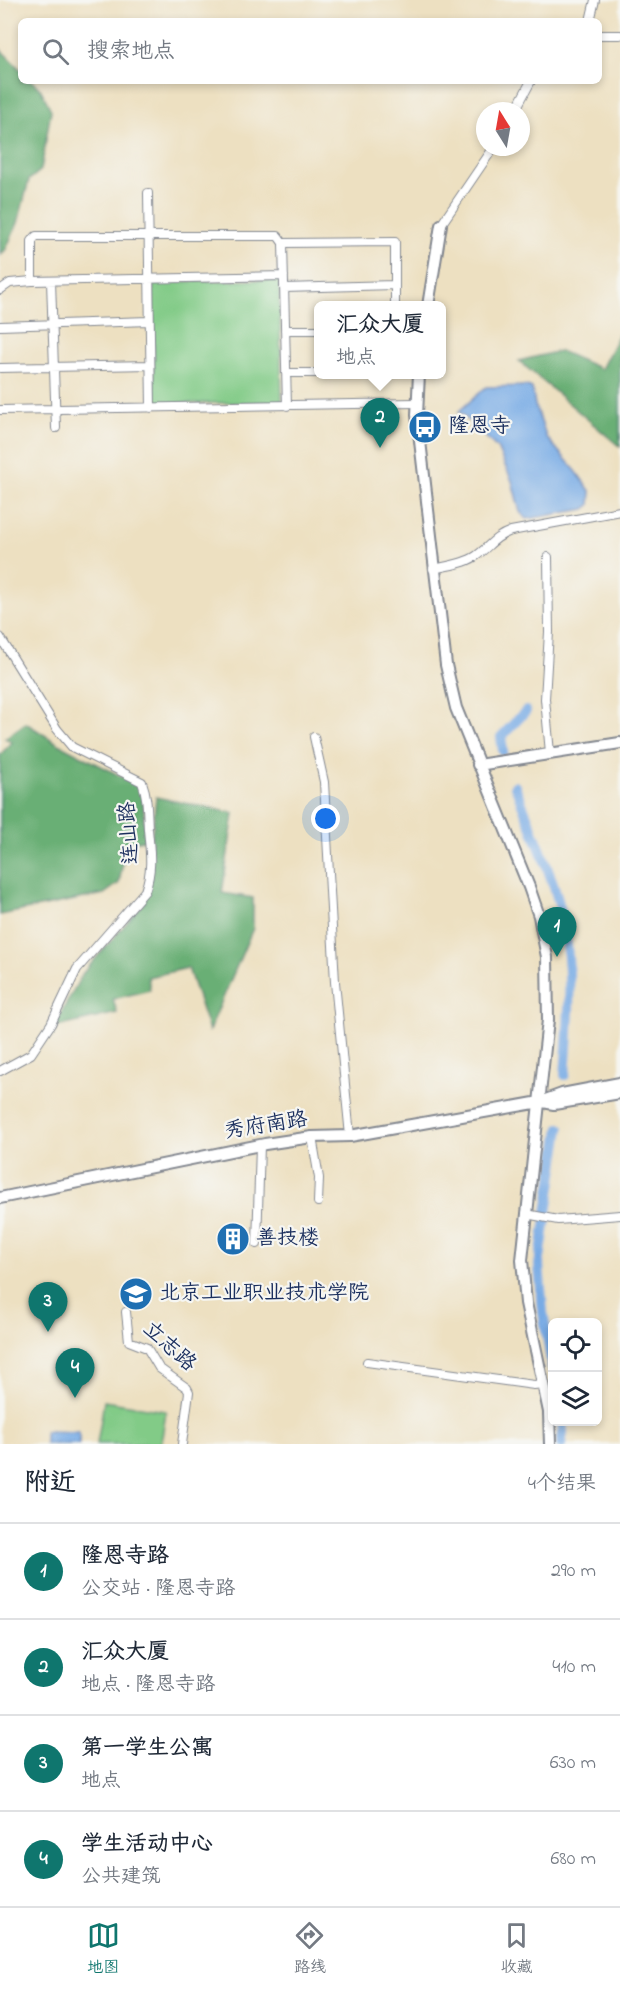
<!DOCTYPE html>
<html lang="zh">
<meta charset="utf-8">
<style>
:root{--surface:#fff;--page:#f6f6f7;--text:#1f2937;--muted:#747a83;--line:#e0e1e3;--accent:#0f766e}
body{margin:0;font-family:"Indie Flower","LXGW WenKai TC",sans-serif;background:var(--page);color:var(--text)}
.controls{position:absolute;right:18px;bottom:18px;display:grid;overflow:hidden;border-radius:9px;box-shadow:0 3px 9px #0003}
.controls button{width:54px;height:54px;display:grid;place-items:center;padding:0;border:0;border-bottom:2px solid var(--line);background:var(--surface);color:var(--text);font:30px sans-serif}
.compass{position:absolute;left:476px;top:102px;width:54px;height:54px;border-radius:50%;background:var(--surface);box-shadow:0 3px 9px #0003;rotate:349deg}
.you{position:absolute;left:326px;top:819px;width:21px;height:21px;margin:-15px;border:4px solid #fff;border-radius:50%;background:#1a73e8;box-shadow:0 0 0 9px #1a73e833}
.badge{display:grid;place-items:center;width:39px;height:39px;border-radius:50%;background:var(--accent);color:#fff;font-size:20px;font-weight:700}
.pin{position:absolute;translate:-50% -50px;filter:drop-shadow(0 2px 3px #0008)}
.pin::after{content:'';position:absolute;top:32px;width:21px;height:18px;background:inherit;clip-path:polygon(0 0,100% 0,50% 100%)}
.popup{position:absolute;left:314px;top:301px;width:132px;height:78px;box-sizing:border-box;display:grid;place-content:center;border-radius:9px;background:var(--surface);filter:drop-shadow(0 2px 4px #0005);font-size:20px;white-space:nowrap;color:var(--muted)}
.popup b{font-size:22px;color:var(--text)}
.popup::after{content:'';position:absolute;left:50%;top:100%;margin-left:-12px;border:12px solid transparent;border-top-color:var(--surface)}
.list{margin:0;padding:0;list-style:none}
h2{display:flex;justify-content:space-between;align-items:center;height:78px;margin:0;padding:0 24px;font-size:26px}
h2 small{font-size:20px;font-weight:400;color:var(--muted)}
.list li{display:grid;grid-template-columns:39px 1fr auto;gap:18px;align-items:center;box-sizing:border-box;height:96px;padding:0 24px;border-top:2px solid var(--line)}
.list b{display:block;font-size:22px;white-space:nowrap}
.list p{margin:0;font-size:20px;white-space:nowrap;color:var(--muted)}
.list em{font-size:20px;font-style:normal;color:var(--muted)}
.icon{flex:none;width:33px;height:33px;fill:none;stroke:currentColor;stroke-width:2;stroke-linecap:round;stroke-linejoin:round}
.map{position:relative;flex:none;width:620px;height:1444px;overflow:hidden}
.search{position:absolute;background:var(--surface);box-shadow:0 3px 9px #0003;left:18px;right:18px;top:18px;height:66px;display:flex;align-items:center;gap:15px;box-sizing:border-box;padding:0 21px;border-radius:9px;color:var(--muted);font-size:22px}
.sheet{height:462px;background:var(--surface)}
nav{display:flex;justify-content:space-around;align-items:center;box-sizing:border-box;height:84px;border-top:2px solid var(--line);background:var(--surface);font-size:16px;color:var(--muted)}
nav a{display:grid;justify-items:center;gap:3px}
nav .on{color:var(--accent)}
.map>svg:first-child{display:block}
</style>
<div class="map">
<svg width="620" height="1444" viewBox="0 0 620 1444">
<rect width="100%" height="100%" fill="#f6f6f2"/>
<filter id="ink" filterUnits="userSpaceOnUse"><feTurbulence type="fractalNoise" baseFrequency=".0167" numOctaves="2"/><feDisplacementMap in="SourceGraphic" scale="12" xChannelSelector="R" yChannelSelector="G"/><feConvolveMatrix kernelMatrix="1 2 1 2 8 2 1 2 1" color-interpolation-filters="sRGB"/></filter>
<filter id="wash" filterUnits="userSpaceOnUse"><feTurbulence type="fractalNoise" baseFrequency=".008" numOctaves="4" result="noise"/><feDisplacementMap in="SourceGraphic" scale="24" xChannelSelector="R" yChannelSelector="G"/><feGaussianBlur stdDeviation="1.35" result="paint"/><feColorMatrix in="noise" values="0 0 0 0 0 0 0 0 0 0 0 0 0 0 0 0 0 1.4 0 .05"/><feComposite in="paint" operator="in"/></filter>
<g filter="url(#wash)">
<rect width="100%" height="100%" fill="#ede0c1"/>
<!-- green -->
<path fill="#82cb87" stroke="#4e7d72" stroke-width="1.5" d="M279,280L282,402L154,404L153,282Z
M104,1401L166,1411L161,1444H97Z"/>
<!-- forest -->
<path fill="#69af74" stroke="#426f69" stroke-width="1.5" d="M0,49L21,70V81H32L41,90L51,110L41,170L29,180L18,223L6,249L0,256Z
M619,334L620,335V447L519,361L560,351L601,369Z
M26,723L57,743L130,781L143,792L145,840L127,842L119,883L104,894L0,915V755L12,742L5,738Z
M156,797L234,813L222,893L253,898V928L209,1031L188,968L148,977L150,990L113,999L117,1013L53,1028L83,973L145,902Z"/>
<!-- water -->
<path fill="#78abe5" stroke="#4a6da2" stroke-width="1.5" d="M527,386L532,388L535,405L547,438L576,471L591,492L590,505L585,509L527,519L520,512L512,481L497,448L462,414L458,412L486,387Z
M45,1431L79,1432V1444H45Z"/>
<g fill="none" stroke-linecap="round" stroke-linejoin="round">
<!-- river -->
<path stroke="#78abe5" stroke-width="10" d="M503,751L501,737L526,711
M515,786C531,827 550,869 561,911C574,966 569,1020 565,1075
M552,1367L543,1312L539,1265L560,1128
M561,1444L563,1432L562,1422"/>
</g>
</g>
<g filter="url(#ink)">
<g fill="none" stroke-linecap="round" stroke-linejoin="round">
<defs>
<path id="street" d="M590,21L595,0
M599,35H620
M515,111L531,81
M148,193L151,408
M441,225L494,147
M283,243L395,242V306
M32,281V241L36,236H278L283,243L287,406
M51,281L56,428
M284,288L394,285
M0,290L10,283L32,281L284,276
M0,326L149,321
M285,330H318
M0,368L150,365
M286,373H318
M0,410L416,403
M548,557L549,632L545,699L550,753
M433,569C447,566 464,564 476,556C489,547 494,537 511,531L620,511
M0,637L57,729L72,747L142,782C148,798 147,812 148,829C150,852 153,869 145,891L77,969L51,1024L31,1054L0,1071
M314,737L324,782L335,982L350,1136
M312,1137L319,1178L318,1202
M526,1214L558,1220L620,1215
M257,1244L260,1145
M126,1312L129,1341L147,1348L159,1368L187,1388L189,1392L182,1444
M367,1362L534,1385L543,1384"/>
<path id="secondary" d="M428,306L441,225
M419,374L417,415L446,665L456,708L529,887L539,916L547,957L548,1020L522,1260L526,1303L549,1412L550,1444
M478,765L620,743
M543,1102L554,1104L620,1093
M0,1198L265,1144L312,1137L350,1136L540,1102L562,1094L620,1083"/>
</defs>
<!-- street casing -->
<use href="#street" stroke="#848890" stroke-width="10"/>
<!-- secondary casing -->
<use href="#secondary" stroke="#848890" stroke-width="14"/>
<!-- street -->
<use href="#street" stroke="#fff" stroke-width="8"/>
<!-- secondary -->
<use href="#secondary" stroke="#fff" stroke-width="10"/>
</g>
</g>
<!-- icons -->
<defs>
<symbol id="bus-disc" viewBox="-11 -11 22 22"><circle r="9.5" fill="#1f6fb2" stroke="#f6f6f2"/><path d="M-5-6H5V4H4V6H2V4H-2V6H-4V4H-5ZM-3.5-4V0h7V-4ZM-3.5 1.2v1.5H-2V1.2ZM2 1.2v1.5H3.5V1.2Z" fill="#fff"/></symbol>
<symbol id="building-disc" viewBox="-11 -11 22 22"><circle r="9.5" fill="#1f6fb2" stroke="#f6f6f2"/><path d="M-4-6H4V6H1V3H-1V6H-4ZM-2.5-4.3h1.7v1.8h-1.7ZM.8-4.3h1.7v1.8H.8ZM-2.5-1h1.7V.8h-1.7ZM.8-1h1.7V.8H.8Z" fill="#fff"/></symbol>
<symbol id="university-disc" viewBox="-11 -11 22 22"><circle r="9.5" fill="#1f6fb2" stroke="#f6f6f2"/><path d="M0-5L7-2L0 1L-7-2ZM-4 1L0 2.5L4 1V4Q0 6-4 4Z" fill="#fff"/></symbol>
</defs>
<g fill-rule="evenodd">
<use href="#bus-disc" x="406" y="408" width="38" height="38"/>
<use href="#building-disc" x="214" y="1220" width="38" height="38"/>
<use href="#university-disc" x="117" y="1275" width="38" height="38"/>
</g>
<g text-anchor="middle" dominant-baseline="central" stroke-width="4.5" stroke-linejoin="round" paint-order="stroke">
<!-- poi labels -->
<g font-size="21" fill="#1b2f5e" stroke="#f6f6f2" text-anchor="start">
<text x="448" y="427">隆恩寺</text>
<text x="256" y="1239">善技楼</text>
<text x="159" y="1294">北京工业职业技术学院</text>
</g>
<!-- street labels -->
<g font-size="21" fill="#1b2f5e" stroke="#f6f6f2">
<text transform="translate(130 833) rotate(-94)">连山路</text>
<text transform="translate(266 1126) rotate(-9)">秀府南路</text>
<text transform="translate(169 1347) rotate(42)">立志路</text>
</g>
</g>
</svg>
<div class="controls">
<button><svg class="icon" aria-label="locate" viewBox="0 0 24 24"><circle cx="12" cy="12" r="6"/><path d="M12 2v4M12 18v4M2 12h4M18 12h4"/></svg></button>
<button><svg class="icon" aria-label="layers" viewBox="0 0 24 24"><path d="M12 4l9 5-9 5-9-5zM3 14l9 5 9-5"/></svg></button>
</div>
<svg class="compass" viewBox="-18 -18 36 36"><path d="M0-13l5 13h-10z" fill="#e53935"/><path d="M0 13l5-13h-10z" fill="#747a83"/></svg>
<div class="you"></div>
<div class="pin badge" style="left:557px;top:957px">1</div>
<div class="pin badge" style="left:380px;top:448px">2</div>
<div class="popup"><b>汇众大厦</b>地点</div>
<div class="pin badge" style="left:48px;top:1332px">3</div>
<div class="pin badge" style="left:75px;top:1398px">4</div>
<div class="search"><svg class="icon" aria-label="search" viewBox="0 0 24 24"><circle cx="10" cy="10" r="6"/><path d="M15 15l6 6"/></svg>搜索地点</div>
</div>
<section class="sheet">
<h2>附近<small>4个结果</small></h2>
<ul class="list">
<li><span class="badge">1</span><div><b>隆恩寺路</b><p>公交站 · 隆恩寺路</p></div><em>290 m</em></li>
<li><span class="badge">2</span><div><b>汇众大厦</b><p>地点 · 隆恩寺路</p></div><em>410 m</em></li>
<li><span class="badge">3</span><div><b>第一学生公寓</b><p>地点</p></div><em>630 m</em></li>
<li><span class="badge">4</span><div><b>学生活动中心</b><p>公共建筑</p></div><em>680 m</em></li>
</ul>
</section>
<nav>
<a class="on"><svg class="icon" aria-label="map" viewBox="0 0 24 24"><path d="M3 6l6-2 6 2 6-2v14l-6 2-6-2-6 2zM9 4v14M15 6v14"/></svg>地图</a>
<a><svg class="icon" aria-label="directions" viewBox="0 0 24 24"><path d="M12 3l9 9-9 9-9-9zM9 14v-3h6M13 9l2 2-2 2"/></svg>路线</a>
<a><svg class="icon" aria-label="saved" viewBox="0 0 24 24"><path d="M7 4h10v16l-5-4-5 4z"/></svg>收藏</a>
</nav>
